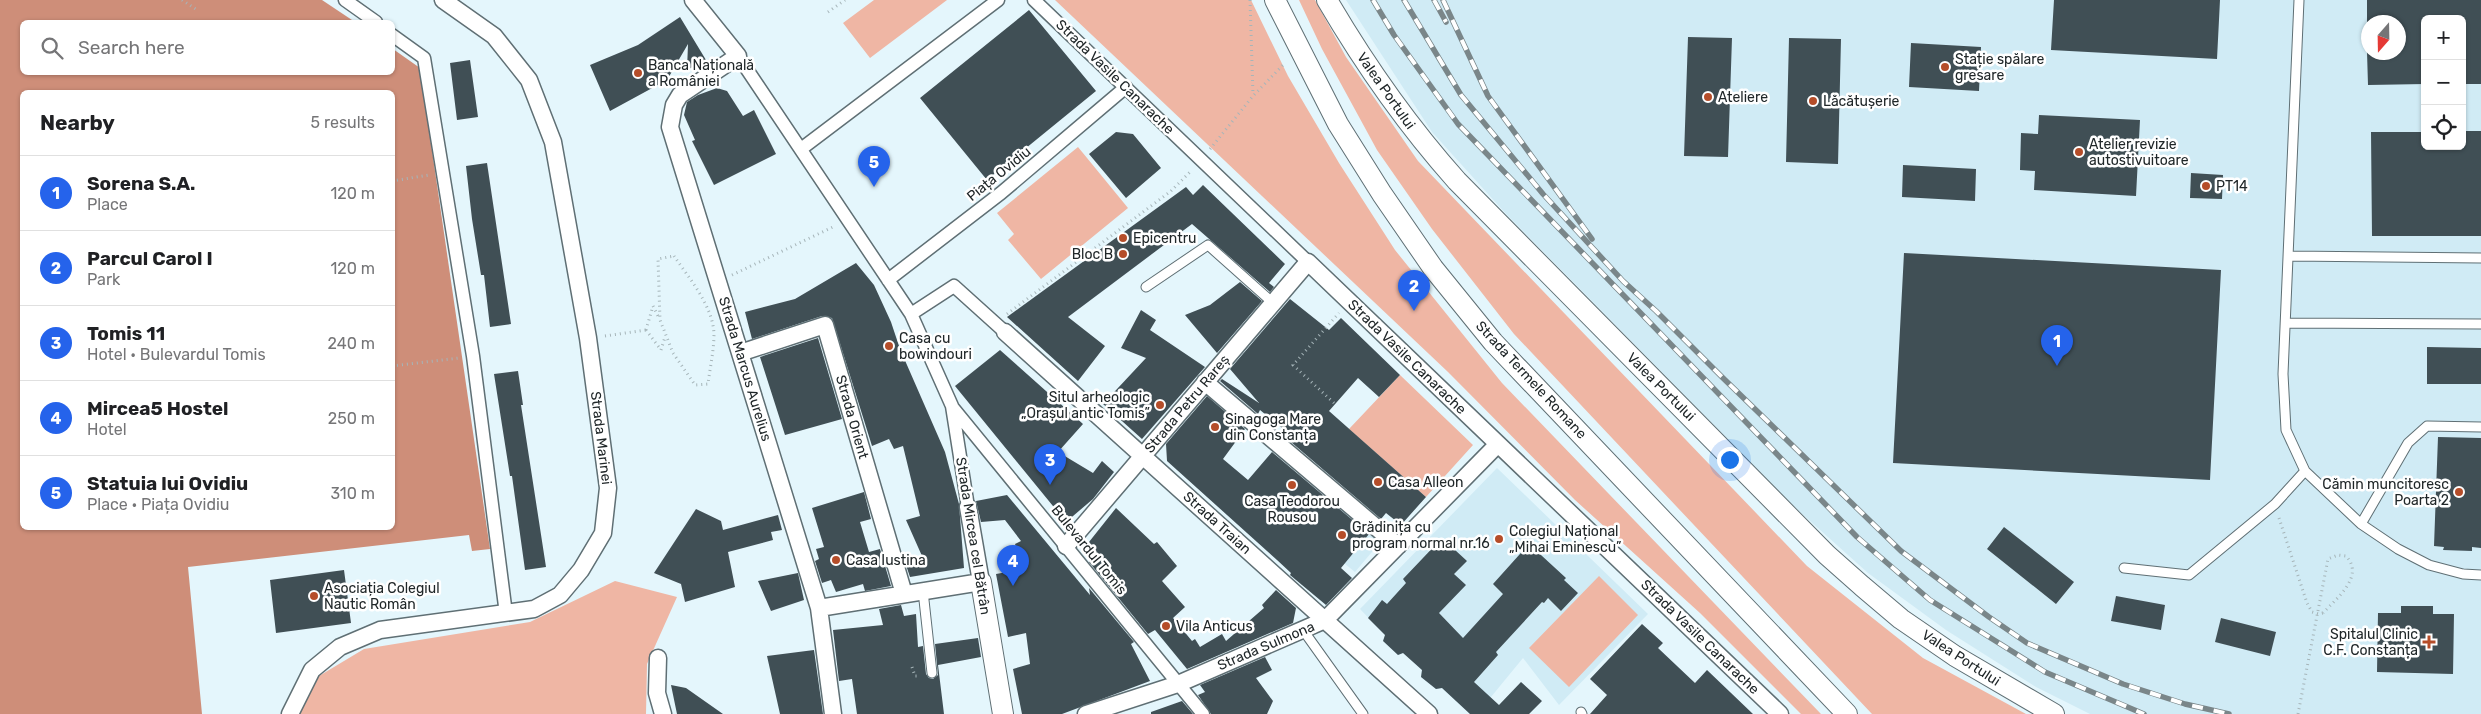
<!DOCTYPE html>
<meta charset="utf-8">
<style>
:root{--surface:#fff;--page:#f2f2f2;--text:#202124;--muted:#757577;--line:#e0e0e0;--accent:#2563eb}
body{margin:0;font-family:Rubik,sans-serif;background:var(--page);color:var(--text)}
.controls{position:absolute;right:15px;top:15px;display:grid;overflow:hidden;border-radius:8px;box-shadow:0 1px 4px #0004}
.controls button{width:45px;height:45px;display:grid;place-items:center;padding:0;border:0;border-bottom:1px solid var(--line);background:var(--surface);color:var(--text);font:25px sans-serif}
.compass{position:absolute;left:2361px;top:15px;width:45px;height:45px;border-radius:50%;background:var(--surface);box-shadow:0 1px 4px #0004;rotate:200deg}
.you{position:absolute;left:1729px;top:459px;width:18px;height:18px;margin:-12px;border:4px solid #fff;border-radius:50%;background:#1a73e8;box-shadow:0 0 0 8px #1a73e833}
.badge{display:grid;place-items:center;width:32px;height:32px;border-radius:50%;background:var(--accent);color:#fff;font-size:16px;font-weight:700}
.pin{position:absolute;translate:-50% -41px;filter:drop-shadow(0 1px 2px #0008)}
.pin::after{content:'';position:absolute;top:26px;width:18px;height:15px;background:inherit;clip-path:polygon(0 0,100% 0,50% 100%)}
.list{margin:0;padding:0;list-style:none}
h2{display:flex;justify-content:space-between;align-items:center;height:65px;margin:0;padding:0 20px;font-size:21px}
h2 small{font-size:16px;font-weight:400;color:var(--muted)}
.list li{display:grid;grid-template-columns:32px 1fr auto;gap:15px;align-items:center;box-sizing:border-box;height:75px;padding:0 20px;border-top:1px solid var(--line)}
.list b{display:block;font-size:19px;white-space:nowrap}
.list p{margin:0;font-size:16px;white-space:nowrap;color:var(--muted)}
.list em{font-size:16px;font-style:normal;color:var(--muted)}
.icon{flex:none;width:28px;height:28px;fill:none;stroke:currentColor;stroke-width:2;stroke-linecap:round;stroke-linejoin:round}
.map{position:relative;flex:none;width:2481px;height:714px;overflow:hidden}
.search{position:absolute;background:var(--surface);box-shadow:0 1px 4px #0004;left:20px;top:20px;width:375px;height:55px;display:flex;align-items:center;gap:12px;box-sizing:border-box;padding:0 18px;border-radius:8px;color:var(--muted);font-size:19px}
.panel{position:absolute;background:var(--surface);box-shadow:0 1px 4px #0004;left:20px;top:90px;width:375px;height:440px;border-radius:8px}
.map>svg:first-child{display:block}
</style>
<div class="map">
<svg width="2481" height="714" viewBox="0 0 2481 714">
<rect width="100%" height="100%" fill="#e4f6fc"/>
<!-- built -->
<path fill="#d0ebf5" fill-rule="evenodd" d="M1346,0H2481V714H2090L2036,687L1946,630L1868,573L1799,511L1507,215L1432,132ZM2425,19H2462V146H2425ZM2368,22H2398V52H2368Z
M1497,468L1648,614L1559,705L1523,658L1477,714H1470L1442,688L1436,689L1421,677L1422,670L1404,653L1398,655L1383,641L1385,635L1360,609Z
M1334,501L1382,540L1355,572L1313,538L1315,525Z"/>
<!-- green -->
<path fill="#efb6a4" d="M874,0H947L870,58L843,23Z
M1055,0H1251L1288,76L1339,163L1395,250L1502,383L1821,714H1801L1700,613L1575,500L1448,372Z
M1299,0H1315L1346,57L1418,161L1807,566L1923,658L2026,714H1872L1514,334L1432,229L1377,150L1322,49Z
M1078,147L1128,208L1041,279L1008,240L1014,234L997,213Z
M1400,375L1473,445L1426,497L1349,429Z
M1599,576L1638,615L1569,687L1529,648Z
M615,581L677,597L647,664L646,714H299L319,676L364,649L530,622Z"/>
<!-- water -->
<path fill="#ce8e79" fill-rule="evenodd" d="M0,0H322L355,22H22V72H392L393,49L420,68L490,549L472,551L469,535L188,567L202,714H0ZM22,92H392V528H22Z"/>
<!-- building -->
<path fill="#404f55" d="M2054,0H2220L2217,59L2051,50Z
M2367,0H2481V84H2462V19H2425V84L2368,85L2367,52H2398V22H2367Z
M1029,10L1096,91L987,180L920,98Z
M680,17L706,60L687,70L688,44L667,80L610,111L590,65L638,45Z
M1688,37L1732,38L1728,157L1684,156Z
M1789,38L1841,39L1838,164L1786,162Z
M1911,43L1981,47L1979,91L1909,87Z
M470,60L478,117L457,120L450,63Z
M717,88L727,91L743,116L754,110L776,154L714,185L692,141L695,140L684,115L687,102L698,95Z
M2039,115L2140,120L2136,196L2034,190L2035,171L2020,170L2021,133L2038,134Z
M2462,131H2481V236H2372L2371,132H2425V146H2462Z
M1116,132L1133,134L1161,168L1126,198L1089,154Z
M487,163L511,324L490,327L484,275H481L472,219L466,166Z
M1903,165L1976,169L1975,201L1902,197Z
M2191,173L2223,175L2222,199L2190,198Z
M1203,185L1285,264L1269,283L1274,287L1270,292L1192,224L1068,317L1105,346L1078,381L1007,317L1186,187L1193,195Z
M1904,253L2221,270L2210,480L1893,463Z
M856,263L874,285L891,322L900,349L945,452L959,504L964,568L910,577L904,559L922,556L906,520L920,516L903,446L894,449L889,439L872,446L832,318L822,316L752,339L745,312L795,299Z
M1240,282L1262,301L1217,353L1185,315L1210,305Z
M1290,299L1329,330L1341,318L1400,375L1379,397L1358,378L1329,411L1426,497L1401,525L1386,513L1381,519L1284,436L1287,432L1260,410L1258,414L1220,381L1222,379L1259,403L1230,369Z
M1141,310L1156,320L1150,330L1205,367L1142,439L1103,404L1146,358L1121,348Z
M818,338L842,419L785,435L760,357Z
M2427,347L2481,348V384H2427Z
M1000,350L1083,424L1058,452L1093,473L1102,461L1114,472L1093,499L1066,522L955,386Z
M518,371L523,405H521L546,567L525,570L512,476H510L494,374Z
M1207,396L1245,429L1223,459L1248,480L1272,452L1369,534L1341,568L1352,578L1326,605L1290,575L1291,573L1277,560L1167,461L1166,444Z
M2438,437L2481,438V548L2472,547V551L2443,550L2444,547L2434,546Z
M864,492L871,519L860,522L869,552L880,549L891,586L865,591L863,584L836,592L831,580L822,583L815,561L819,559L816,549L824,547L812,508Z
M1007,495L1090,595L1089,588L1134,642L1131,644L1150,681L1062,714H1022L1013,669L1030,664L1026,633L1008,637L996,574L1024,569L1015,544L1021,541L1005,520L981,522L976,501Z
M1116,508L1154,544L1157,542L1177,566L1162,581L1185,607L1173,618L1192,641L1195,639L1200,647L1222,634L1226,641L1264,608L1262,605L1276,590L1296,608L1293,623L1187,669L1155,630L1148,634L1089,562L1095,557L1089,550V542Z
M696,509L721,521L723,530L778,515L782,530L771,532L773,540L728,552L735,587L685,602L681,584L654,573Z
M2004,527L2074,582L2056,604L1987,549Z
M1442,538L1467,561L1454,574L1466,585L1439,613L1463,638L1503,594L1493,584L1529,544L1566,578L1564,580L1578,593L1561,611L1548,598L1544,603L1542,602L1496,652L1498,655L1474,682L1499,705L1521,682L1542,701L1529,714H1470L1442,688L1436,689L1421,677L1422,670L1403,653L1398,655L1383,641L1385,635L1368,618L1382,600L1387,604L1406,583L1403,579Z
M344,570L351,623L276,633L270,580Z
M798,573L804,600L771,611L758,581Z
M2116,596L2165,605L2161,630L2111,621Z
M901,605L904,616L916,614L918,647L923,646L926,674L929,678L933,679L938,675L935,644L978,638L981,657L938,665L944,714H857L852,679L839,681L833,630L883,625L879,609Z
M2401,606H2433V614H2454L2453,674L2377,672L2378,613H2401Z
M2221,618L2276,632L2270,656L2215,642Z
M1642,624L1663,643L1658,648L1695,683L1707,670L1753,714H1590L1607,695L1590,679Z
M814,650L823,714H780L767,656Z
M1265,657L1272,670L1256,678L1273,701L1267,714H1211L1198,695L1205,692L1200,685Z
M671,685L686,688L723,714H677Z
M1182,701L1193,714H1151V712Z"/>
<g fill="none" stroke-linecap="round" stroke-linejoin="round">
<defs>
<path id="service" d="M2299,0L2283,374L2286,430L2305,471L2361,524L2398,549L2429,565L2463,574L2481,575
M2290,256L2481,258
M1146,287L1208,245L1273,303
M2286,323L2481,324
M2361,524L2408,443L2427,426L2481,427
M2124,568L2189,575L2275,504L2305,471
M923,591L932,673
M1303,630L1363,714
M1581,712L1582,714"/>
<path id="pedestrian" d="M345,0L376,22
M1034,0L1308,262
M392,35L424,58L473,356L506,614
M738,56L911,314L952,406L968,507
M801,149L998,0
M888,280L1001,193L1126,87
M911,314L954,286L1005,332
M953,408L1203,714"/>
<path id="minor" d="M693,0L738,56L680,95L674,105L670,127L819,608L833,714
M1005,332L1429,714
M740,353L825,325L904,594
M1205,382L1398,546
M1066,546L1308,262L1780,714
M819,608L981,582L968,507
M658,658L657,693L663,714
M290,714L312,670L340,647L380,630L534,609L560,595L581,570L603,533L608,488L588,338L553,142L529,80L494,36L443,0
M1086,714L1178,684L1325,620L1498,444"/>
<path id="tertiary" d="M1275,0L1338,124L1382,194L1433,268L1493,342L1847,714
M1327,0C1365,65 1407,125 1457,181L1827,555L1862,586L1901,619L1955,656L2054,714
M981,582L1003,714"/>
</defs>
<!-- service casing -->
<use href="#service" stroke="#5f6f74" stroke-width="11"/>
<!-- pedestrian casing -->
<use href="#pedestrian" stroke="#5f6f74" stroke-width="15"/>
<!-- minor casing -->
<use href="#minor" stroke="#5f6f74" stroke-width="19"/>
<!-- tertiary casing -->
<use href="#tertiary" stroke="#5f6f74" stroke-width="22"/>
<!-- path -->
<path stroke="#a6b5b9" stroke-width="3" stroke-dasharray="1 4" stroke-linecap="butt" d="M182,0L197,10
M1250,0L1253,95
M828,12L845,0
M1210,149L1253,96L1283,65
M392,181L429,175
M674,256C689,278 713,306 714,334C714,350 710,368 708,384L695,385L673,353L660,320L658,259Z
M732,275L835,226
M1007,314L1171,191L1191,171
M646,330L653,306L659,318
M646,330L661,350L665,337
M605,336L646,330
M392,366L459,358
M1334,403L1293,365L1339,313
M2279,518L2307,603L2312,612L2319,614L2323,613
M912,667L915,676H919"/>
<!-- service -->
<use href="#service" stroke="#fff" stroke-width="9"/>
<!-- pedestrian -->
<use href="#pedestrian" stroke="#fff" stroke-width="12"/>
<!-- minor -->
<use href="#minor" stroke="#fff" stroke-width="16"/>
<!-- tertiary -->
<use href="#tertiary" stroke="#fff" stroke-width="20"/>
<defs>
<path id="rail" d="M1373,0L1394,35L1458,124L1857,537L1930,600L2045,672L2144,714
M1404,0L1461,95L1543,194L1623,281L1656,311L1723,378L1901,551L1989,617L2027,643L2123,684L2185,704L2229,714
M1434,0L1446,22
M1443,0L1488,96L1592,239"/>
</defs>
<!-- rail casing -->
<use href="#rail" stroke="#7a8689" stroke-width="5.5"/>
<!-- rail -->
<use href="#rail" stroke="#fff" stroke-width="4" stroke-dasharray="11" stroke-linecap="butt"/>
<!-- path-bridge -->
<path stroke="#a6b5b9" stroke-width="3" stroke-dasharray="1 4" stroke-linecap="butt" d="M2298,714L2328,559L2338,555L2346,556C2365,576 2337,598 2323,613"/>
</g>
<!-- markers -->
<g fill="#b54d29" stroke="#fff" stroke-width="2">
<circle cx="1945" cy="67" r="5"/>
<circle cx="638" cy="73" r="5"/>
<circle cx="1708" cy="97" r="5"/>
<circle cx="1813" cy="101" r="5"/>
<circle cx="2079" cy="152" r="5"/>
<circle cx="2206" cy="186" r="5"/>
<circle cx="1123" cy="238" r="5"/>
<circle cx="1123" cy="254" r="5"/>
<circle cx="889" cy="346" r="5"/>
<circle cx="1160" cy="405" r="5"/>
<circle cx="1215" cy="427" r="5"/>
<circle cx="1378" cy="482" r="5"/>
<circle cx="1292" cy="485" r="5"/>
<circle cx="2459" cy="492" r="5"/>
<circle cx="1342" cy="535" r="5"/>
<circle cx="1499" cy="539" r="5"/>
<circle cx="836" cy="560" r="5"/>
<circle cx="314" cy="596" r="5"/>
<circle cx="1166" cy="626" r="5"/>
<path d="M2426.5 634.5h5v5h5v5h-5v5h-5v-5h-5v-5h5z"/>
</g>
<g text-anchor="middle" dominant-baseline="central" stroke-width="5" stroke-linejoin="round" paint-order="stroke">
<!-- poi labels -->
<g font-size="14" fill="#202729" stroke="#fff" text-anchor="start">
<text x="1955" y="59">Stație spălare<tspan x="1955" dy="16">gresare</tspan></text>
<text x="648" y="65">Banca Națională<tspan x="648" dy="16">a României</tspan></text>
<text x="1718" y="97">Ateliere</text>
<text x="1823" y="101">Lăcătușerie</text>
<text x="2089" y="144">Atelier revizie<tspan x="2089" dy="16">autostivuitoare</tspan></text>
<text x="2216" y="186">PT14</text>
<text x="1133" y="238">Epicentru</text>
<text x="1113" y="254" text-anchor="end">Bloc B</text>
<text x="899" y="338">Casa cu<tspan x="899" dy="16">bowindouri</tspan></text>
<text x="1150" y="397" text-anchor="end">Situl arheologic<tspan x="1150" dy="16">„Orașul antic Tomis”</tspan></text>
<text x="1225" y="419">Sinagoga Mare<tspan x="1225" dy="16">din Constanța</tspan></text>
<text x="1388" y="482">Casa Alleon</text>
<text x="2449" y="484" text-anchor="end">Cămin muncitoresc<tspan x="2449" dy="16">Poarta 2</tspan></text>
<text x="1292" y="501" text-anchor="middle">Casa Teodorou<tspan x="1292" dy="16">Rousou</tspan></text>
<text x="1352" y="527">Grădinița cu<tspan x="1352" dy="16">program normal nr.16</tspan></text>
<text x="1509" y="531">Colegiul Național<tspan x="1509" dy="16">„Mihai Eminescu”</tspan></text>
<text x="846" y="560">Casa Iustina</text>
<text x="324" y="588">Asociația Colegiul<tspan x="324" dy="16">Nautic Român</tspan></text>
<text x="1176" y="626">Vila Anticus</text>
<text x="2418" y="634" text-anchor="end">Spitalul Clinic<tspan x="2418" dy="16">C.F. Constanța</tspan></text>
</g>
<!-- street labels -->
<g font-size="14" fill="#202729" stroke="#fff">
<text transform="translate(1115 77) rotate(44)">Strada Vasile Canarache</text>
<text transform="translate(1386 91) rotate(55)">Valea Portului</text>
<text transform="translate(999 174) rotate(-39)">Piața Ovidiu</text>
<text transform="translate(1407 357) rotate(44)">Strada Vasile Canarache</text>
<text transform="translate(745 369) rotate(73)">Strada Marcus Aurelius</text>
<text transform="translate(1531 380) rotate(47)">Strada Termele Romane</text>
<text transform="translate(1661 387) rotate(45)">Valea Portului</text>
<text transform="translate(1187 404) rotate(-50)">Strada Petru Rareș</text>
<text transform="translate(852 417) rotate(74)">Strada Orient</text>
<text transform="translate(601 438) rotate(83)">Strada Marinei</text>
<text transform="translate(1217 523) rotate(42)">Strada Traian</text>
<text transform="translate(973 536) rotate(81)">Strada Mircea cel Bătrân</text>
<text transform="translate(1089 550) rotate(51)">Bulevardul Tomis</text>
<text transform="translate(1700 637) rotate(44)">Strada Vasile Canarache</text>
<text transform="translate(1266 646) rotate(-23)">Strada Sulmona</text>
<text transform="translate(1961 658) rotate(33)">Valea Portului</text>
</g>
</g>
</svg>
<div class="controls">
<button>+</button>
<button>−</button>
<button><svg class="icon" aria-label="locate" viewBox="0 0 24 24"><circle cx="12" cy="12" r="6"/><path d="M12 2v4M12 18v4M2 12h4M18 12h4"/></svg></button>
</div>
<svg class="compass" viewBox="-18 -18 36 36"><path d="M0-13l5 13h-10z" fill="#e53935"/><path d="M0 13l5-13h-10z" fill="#757577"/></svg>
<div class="you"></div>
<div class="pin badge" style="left:2057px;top:366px">1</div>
<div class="pin badge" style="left:1414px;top:311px">2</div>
<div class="pin badge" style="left:1050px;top:485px">3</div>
<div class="pin badge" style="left:1013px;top:586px">4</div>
<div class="pin badge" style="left:874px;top:187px">5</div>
<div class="search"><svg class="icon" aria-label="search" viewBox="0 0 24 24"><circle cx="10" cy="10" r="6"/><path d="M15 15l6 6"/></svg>Search here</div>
<section class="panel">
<h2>Nearby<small>5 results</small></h2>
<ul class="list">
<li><span class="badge">1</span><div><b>Sorena S.A.</b><p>Place</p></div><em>120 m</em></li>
<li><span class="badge">2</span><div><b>Parcul Carol I</b><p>Park</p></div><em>120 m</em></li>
<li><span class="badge">3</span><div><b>Tomis 11</b><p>Hotel · Bulevardul Tomis</p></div><em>240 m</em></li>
<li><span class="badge">4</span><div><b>Mircea5 Hostel</b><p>Hotel</p></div><em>250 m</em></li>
<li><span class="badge">5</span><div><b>Statuia lui Ovidiu</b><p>Place · Piața Ovidiu</p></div><em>310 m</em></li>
</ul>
</section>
</div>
